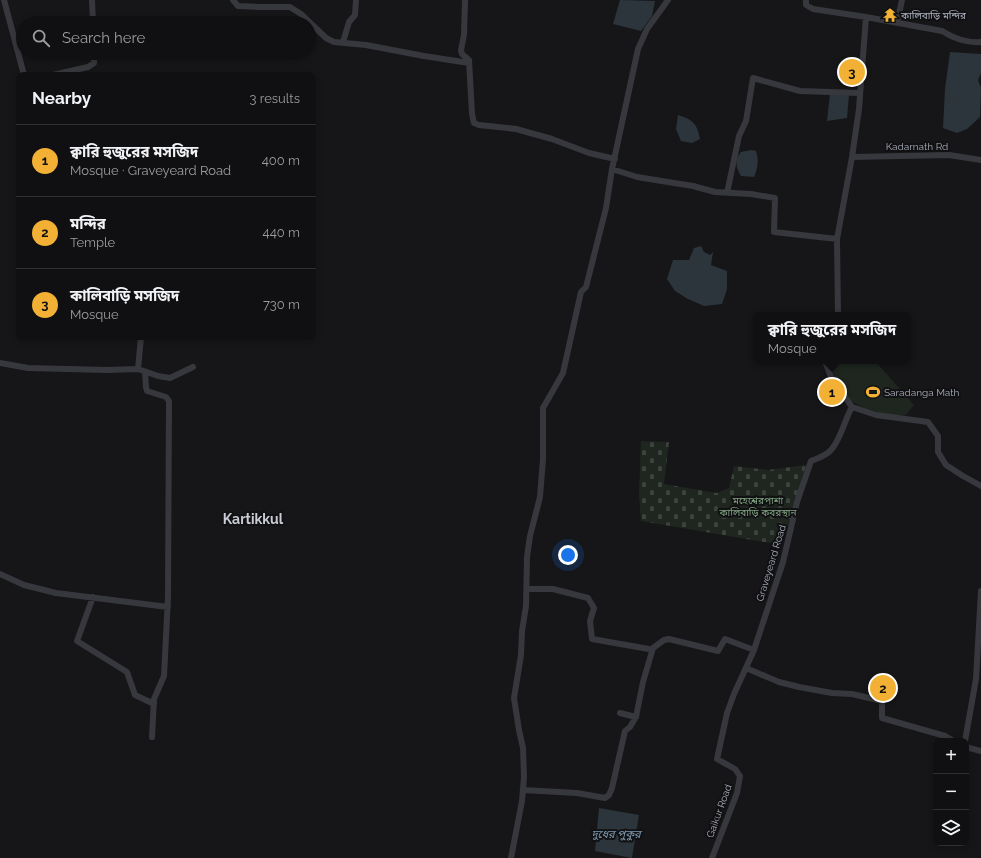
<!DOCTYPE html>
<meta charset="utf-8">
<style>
:root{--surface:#101012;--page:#19191b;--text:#f1f3f6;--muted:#9c9d9f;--line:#303032;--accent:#f2b134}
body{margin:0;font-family:Raleway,"Noto Sans Bengali",sans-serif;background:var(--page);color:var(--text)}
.controls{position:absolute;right:12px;bottom:12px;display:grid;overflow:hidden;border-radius:8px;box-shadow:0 2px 6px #0003}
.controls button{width:36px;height:36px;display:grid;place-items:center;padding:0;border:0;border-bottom:1px solid var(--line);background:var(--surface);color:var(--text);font:20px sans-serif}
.you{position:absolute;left:568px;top:555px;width:14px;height:14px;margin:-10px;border:3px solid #fff;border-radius:50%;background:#1a73e8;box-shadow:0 0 0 6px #1a73e833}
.badge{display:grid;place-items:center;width:26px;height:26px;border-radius:50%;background:var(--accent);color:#111;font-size:13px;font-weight:700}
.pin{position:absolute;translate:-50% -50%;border:2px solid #fff;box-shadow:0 1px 4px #0006}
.popup{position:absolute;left:753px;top:312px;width:158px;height:52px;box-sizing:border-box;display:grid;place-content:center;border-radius:8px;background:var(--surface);filter:drop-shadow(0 1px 3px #0005);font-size:13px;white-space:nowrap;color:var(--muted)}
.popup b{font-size:15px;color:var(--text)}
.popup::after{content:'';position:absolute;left:50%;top:100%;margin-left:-8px;border:8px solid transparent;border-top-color:var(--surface)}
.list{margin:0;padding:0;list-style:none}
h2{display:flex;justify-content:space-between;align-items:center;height:52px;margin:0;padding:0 16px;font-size:17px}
h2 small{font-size:13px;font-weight:400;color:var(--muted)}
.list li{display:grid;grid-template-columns:26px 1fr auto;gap:12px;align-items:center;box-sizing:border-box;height:72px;padding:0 16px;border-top:1px solid var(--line)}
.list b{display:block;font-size:15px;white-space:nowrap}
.list p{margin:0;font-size:13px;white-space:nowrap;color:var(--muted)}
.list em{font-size:13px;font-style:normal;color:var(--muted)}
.icon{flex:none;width:22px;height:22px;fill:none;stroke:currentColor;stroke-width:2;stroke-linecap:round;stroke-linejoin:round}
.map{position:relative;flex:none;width:981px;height:858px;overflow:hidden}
.search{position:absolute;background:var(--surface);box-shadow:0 2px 6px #0003;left:16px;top:16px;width:300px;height:44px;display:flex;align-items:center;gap:10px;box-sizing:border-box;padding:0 14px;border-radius:22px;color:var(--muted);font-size:15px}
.panel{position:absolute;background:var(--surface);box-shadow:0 2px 6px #0003;left:16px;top:72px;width:300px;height:268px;border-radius:8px}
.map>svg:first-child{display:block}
</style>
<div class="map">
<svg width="981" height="858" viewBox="0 0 981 858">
<defs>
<pattern id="cemetery-stones" width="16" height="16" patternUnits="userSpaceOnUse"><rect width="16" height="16" fill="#1e261f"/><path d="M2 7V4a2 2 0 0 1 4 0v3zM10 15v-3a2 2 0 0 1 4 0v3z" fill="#3c433d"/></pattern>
</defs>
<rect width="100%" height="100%" fill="#161618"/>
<!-- grass -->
<path fill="#1e261f" d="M828,361H875L914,405L906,415H885L862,407L849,400L838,384Z"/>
<!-- cemetery -->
<path fill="url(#cemetery-stones)" d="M641,441L669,442L664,484L717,493L729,488L734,466L768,470L806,465L782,545L641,521L639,494Z"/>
<!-- water -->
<path fill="#2c353c" d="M620,0L655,1L652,16L641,31L613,24Z
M950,52L981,54V73L978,80L981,88L980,117L967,129L957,133L943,128L945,89Z
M830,94L849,95L847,118L827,121Z
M678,115C693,120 697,123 700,139L692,143L681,141L676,129Z
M752,150L756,151C759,160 758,168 754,177L741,176C736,168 734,160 741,152Z
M701,246L704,252L710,255L713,252L711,265L727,271V289L722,304L704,306L688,299L675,291L667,279L673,260H689L694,248Z
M599,808L639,815L632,858L595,851Z"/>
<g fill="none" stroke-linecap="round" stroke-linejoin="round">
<!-- minor -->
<path stroke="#37383d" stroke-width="6" d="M4,0L24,75
M92,0L93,23
M233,0L238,6L260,7H290L301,14L326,38L334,42L366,45L424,56L469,63
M465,0L464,35L461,50L462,54L469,60L472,114L474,123L479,125L516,129L552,139L589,153L615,159
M806,0V5L813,9L866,17L859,109L852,157L837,239L838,315
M866,17L942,31C953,38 967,43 981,42
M897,23L902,0
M343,42L349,22L355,15L356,0
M53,75L88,67L94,63V53
M852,157L949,155L981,160
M612,169L637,177L693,186L715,192L751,194L775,198L774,232L837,239
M727,193L739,136L746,121L753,78L800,91L860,93
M825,361L831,377L852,407L876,415L928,422L938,436V452L946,465L963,476L981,486
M0,363L28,368L107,370L138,369L158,376L170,378L193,367
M138,369L141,337
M145,372L146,387L147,391L166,397L169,401L168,597L164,676L154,699L152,737
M0,574L24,585L56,593L168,607
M527,589H553L588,598L594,608L590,621L592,639L649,649
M93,597L77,641L127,672L135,695L154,704
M746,668L779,682L799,687L832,693L852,694L882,701V718L945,736L954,741
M620,713L636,717
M965,741L976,679L981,591
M966,747L981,751
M523,790L577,793L605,798L609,795L612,788L625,731L630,727L636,717L643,682L653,648L664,640L669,639L718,651L725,639L754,650
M511,858L522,801L524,777L523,748L519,730L514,698L521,655L522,631L526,606L527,557L530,536L540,497L543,459V408L563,373L581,292L586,287L606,208L612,169L638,49L647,29L668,0
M712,858L737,793L740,776L735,769L717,759L727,713L734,694L754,650L783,562L797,502L811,461C818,458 826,456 831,450C840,441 845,419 852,407"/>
</g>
<!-- icons -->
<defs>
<symbol id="temple-bare" viewBox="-9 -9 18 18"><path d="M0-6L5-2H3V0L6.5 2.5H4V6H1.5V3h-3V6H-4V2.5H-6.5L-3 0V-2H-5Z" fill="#f2b134" stroke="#111113" stroke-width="2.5" paint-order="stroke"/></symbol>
<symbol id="stadium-bare" viewBox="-9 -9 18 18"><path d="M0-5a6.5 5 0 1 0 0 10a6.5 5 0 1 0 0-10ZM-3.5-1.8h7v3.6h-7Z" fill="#f2b134" stroke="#111113" stroke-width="2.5" paint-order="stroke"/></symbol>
</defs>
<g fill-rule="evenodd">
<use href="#temple-bare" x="880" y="5" width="20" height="20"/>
<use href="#stadium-bare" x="863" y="382" width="20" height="20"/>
</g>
<g text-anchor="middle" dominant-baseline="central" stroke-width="4" stroke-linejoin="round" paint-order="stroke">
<!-- poi labels -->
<g font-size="10" fill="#a8adb8" stroke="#111113" text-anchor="start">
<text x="901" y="15">কালিবাড়ি মন্দির</text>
<text x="884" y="392">Saradanga Math</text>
</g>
<!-- street labels -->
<g font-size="10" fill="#a8adb8" stroke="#111113">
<text x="917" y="146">Kadarnath Rd</text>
<text transform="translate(771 563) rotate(-73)">Graveyeard Road</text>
<text transform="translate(719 811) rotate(-70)">Gaikur Road</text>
</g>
<!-- park labels -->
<g font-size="10" fill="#7fa381" stroke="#111113">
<text x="758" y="500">মহেশ্বেরপাশা<tspan x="758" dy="12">কালিবাড়ি কবরস্থান</tspan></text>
</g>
<!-- water labels -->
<g font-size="11" font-style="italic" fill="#7f9bb3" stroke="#111113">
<text x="616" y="834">দুধের পুকুর</text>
</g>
<!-- district labels -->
<g font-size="14" font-weight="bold" fill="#c9ccd4" stroke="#111113">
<text x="253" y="519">Kartikkul</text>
</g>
</g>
</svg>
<div class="controls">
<button>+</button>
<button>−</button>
<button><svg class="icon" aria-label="layers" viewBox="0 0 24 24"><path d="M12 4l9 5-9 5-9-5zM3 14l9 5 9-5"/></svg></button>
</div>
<div class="you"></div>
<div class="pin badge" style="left:832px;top:392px">1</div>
<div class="popup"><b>ক্বারি হুজুরের মসজিদ</b>Mosque</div>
<div class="pin badge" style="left:883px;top:688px">2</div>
<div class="pin badge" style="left:852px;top:72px">3</div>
<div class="search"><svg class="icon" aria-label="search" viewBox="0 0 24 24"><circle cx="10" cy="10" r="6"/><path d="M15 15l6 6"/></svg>Search here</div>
<section class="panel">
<h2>Nearby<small>3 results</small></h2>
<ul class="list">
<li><span class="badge">1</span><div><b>ক্বারি হুজুরের মসজিদ</b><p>Mosque · Graveyeard Road</p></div><em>400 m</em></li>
<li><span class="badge">2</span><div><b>মন্দির</b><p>Temple</p></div><em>440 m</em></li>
<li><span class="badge">3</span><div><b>কালিবাড়ি মসজিদ</b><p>Mosque</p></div><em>730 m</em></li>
</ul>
</section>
</div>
